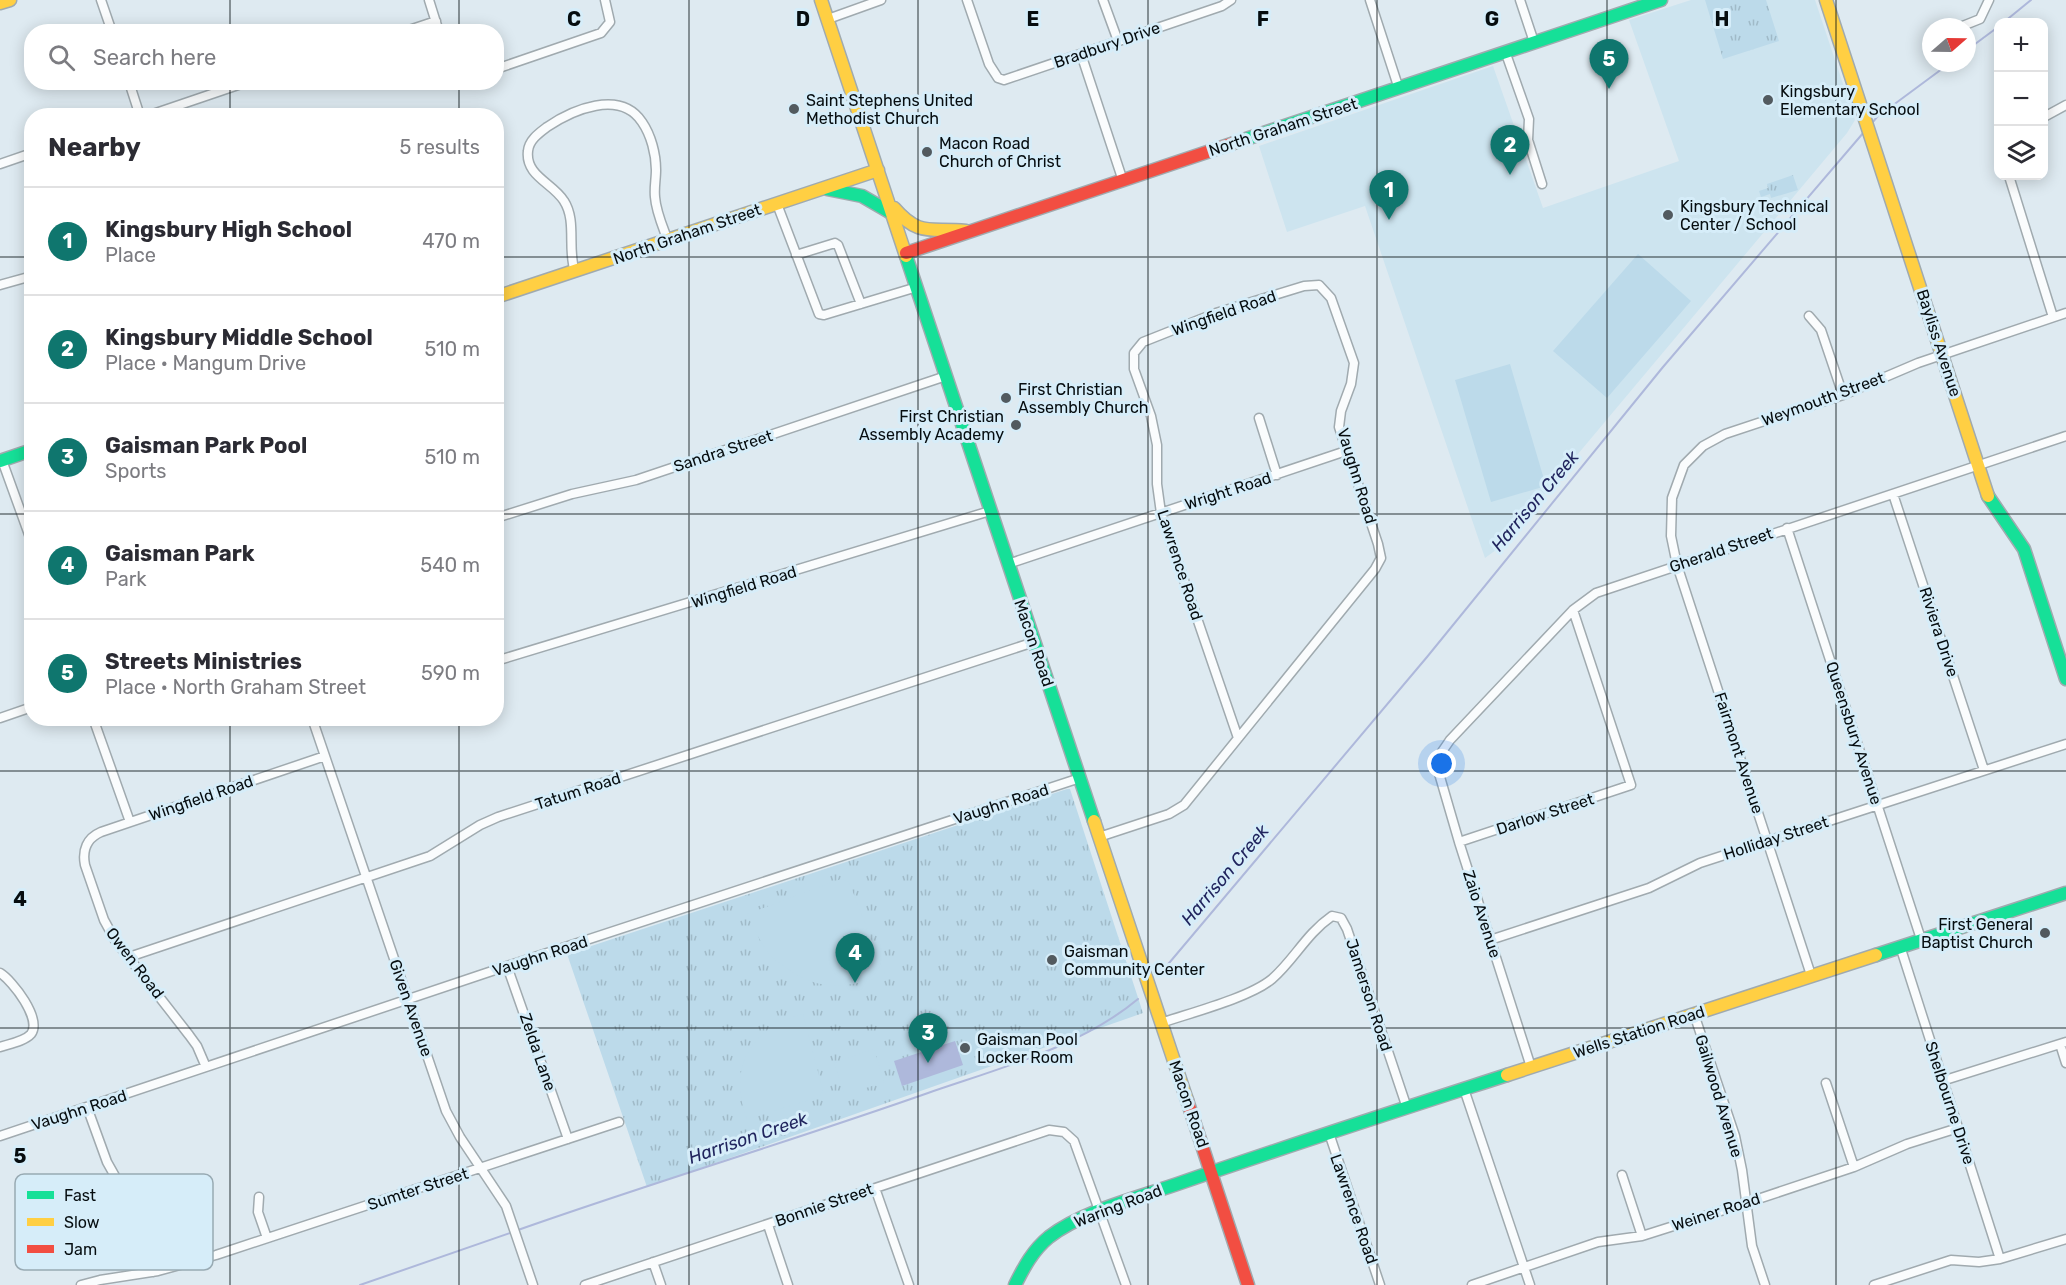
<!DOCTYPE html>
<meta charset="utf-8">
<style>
:root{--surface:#fff;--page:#f7f7f7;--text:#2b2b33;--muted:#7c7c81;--line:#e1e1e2;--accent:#0f766e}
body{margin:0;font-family:Rubik,sans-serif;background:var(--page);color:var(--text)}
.controls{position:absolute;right:18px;top:18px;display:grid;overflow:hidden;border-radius:12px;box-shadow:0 3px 15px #0003}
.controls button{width:54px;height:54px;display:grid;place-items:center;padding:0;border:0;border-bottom:2px solid var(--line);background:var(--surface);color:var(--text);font:30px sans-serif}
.compass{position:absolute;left:1922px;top:18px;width:54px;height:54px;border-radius:50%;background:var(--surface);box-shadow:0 3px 15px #0003;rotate:70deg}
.you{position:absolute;left:1442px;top:764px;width:21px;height:21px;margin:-15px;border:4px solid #fff;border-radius:50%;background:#1a73e8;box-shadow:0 0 0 9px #1a73e833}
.badge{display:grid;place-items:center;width:39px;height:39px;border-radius:50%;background:var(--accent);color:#fff;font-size:20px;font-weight:700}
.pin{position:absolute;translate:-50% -50px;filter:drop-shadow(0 2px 3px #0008)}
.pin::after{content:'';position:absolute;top:32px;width:21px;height:18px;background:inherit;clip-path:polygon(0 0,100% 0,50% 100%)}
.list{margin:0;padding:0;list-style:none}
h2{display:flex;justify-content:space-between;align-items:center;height:78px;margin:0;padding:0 24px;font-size:26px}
h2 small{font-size:20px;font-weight:400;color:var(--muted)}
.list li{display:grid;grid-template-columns:39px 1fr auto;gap:18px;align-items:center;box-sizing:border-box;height:108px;padding:0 24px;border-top:2px solid var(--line)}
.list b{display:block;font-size:22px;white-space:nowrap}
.list p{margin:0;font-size:20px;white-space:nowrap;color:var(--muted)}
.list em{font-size:20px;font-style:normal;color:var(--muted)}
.icon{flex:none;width:33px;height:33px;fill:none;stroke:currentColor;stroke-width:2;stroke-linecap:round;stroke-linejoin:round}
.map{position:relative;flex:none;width:2066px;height:1285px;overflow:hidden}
.search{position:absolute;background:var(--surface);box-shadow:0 3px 15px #0003;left:24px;top:24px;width:480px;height:66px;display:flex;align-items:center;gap:15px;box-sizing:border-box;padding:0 21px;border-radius:24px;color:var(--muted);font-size:22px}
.panel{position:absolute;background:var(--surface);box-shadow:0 3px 15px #0003;left:24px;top:108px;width:480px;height:618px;border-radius:24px}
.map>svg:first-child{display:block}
</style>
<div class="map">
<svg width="2066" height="1285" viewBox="0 0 2066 1285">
<defs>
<pattern id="grass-tufts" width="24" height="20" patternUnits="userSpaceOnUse" patternTransform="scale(1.5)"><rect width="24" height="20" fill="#bcdaea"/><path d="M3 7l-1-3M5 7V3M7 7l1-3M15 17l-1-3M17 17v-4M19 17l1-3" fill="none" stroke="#a0bac8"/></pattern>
</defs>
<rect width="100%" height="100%" fill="#deeaf1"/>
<!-- built -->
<path fill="#cde4ef" d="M1691,0H1815L1855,120L1847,133L1500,547L1485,558L1365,206L1287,232L1259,146L1493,66L1543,208L1679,161L1629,20Z"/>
<!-- grass -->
<path fill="url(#grass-tufts)" d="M1705,0H1766L1779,41L1723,59Z
M1793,175L1798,190L1771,198L1770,194L1761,197L1759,191L1768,188L1767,184Z
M1067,789H1070L1143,1013L647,1187L567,954Z"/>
<!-- garden -->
<path fill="#bcdaea" d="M1638,254L1691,301L1607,398L1553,351Z
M1510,364L1546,486L1491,502L1455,380Z
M841,879L849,882L885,975C849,988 820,992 788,969C783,965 777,962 773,958C761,945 754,929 747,914Z
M803,1014L823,1091L819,1097L747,1119C727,1067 751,1028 803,1014Z
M874,1049L884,1082L845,1095L834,1063Z"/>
<!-- water -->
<path fill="#aeb8db" d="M955,1041L963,1065L902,1086L894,1061Z"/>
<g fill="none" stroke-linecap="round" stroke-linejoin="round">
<!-- stream -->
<path stroke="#aeb8db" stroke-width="2" d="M2004,22L2031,0
M1967,50L1998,27
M1872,123L1877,117L1950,63
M1159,975L1427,657L1663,367L1864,132
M518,1230C654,1182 792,1141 928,1093C997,1069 1081,1047 1138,999
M360,1285L513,1232"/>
<defs>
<path id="street" d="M101,0L112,32
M429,0L439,32
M967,0L989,64L998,78L1004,80L1222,6L1231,0
M1103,0L1118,41
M1370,0L1399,89
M1520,0L1534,42
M828,19L881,0
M1960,27L1980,19L1989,0
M403,32L436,21
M1505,51L1529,119L1528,140L1542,184
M1081,54L1123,181
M496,69L601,33L610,22L605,0
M129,82L140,116
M147,116L247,82
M2044,117L2066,105
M0,164L32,153
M2009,176L2053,317
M777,204L819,314L824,315L917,287
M796,255L835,243L838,245L861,304
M575,272C567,249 577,221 564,201C553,183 525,176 528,151C529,140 539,133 547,127C572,110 620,89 642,122C651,135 656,154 656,170C656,179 654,188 655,197C656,212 663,227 668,241
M0,285L32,276
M1809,316L1821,330L1843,395
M1259,418L1277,475
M2,460L32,543
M1893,494L1984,770
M496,518L572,494L636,480L946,376
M1787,528L1921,939
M1008,564L1346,451
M496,661L990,511
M0,718L32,707
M93,718L130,822
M312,718L446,1111L460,1137L506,1206L533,1285
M1099,837L1169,814L1184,805L1375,569L1381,558L1378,544L1339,427L1341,411L1351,384L1354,363L1331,298L1319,285L1304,286L1216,313L1143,342L1134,353V369L1151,416L1157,445V484L1161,513L1238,738
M1459,842L1631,785L1573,610
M1490,940L1649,888L1700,863L2066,744
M1900,946L2000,1259
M129,957L430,856L480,825L498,817L1034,642
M507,966L568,1139
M0,973C13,981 42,1019 31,1034C25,1041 9,1044 0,1047
M1811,975L1677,565L1671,536L1672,498L1684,465L1703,446L1725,434L1843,395L1918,363L2066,313
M1694,1014L1735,1136L1742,1170L1752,1246L1765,1285
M1161,1023C1190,1013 1249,998 1272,979C1294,960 1306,934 1332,916L1341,918L1347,929L1407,1108
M2060,1044L2066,1063
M206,1067L197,1046L189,1035L115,940L104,920L85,865C82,850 87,838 101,832L325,756
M1531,1067L1459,842L1438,770L1437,759L1450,740L1573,610L1596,593L2066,436
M1942,1081L2066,1042
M1826,1083L1854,1167
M1464,1089L1530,1285
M87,1107L107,1162L134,1210L153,1272
M1329,1133L1380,1285
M0,1136L507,966L1080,778
M1622,1175L1642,1236
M875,1188L909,1285
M259,1197L258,1212L267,1238
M768,1225L788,1285
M653,1262L661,1285
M81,1285L100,1280L158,1271L216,1255L619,1122
M585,1285L1049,1130L1064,1132L1074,1141L1126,1285
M1472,1285L1598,1242L1642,1236L1746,1203L1854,1167L1907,1144L1958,1128
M1874,1285L1951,1260L1979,1262L2000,1259L2066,1239"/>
<path id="fast" d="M1234,143L1661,0
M827,189L862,196L893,214
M906,256L1094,821
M0,461L32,450
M1988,496L2024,549L2066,679
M1876,955L2066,893
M1015,1285C1024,1267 1033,1250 1049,1237C1084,1210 1141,1197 1183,1182C1290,1145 1399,1110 1507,1075"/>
<path id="slow" d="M821,0L906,256
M1826,0L1988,496
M0,3L10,0
M894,208C920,238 931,227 966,231
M496,297L878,170
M1094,821L1187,1100
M1507,1075L1876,955"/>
<path id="jam" d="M906,253L1234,143
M1187,1100L1248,1285"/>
</defs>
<!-- street casing -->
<use href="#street" stroke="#a0aaaf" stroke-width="11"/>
<!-- fast casing -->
<use href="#fast" stroke="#a0aaaf" stroke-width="15"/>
<!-- slow casing -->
<use href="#slow" stroke="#a0aaaf" stroke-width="15"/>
<!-- jam casing -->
<use href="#jam" stroke="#a0aaaf" stroke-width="15"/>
<!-- street -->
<use href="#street" stroke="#fafcfd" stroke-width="8"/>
<!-- fast -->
<use href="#fast" stroke="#16e098" stroke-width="12"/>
<!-- slow -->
<use href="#slow" stroke="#ffcf43" stroke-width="12"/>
<!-- jam -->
<use href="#jam" stroke="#f24e42" stroke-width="12"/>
</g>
<!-- grid -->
<path fill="none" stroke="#060d10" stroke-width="1.5" stroke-opacity="0.55" d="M230,0V32M459,0V32M689,0V1285M918,0V1285M1148,0V1285M1377,0V1285M1607,0V1285M1836,0V1285M230,82V116M459,82V116M0,257H32M496,257H2066M0,514H32M496,514H2066M230,718V1285M459,718V1285M0,771H2066M0,1028H2066"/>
<!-- markers -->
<g fill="#525a5f" stroke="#d6edf9" stroke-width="2">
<circle cx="1768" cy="100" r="6"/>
<circle cx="794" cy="109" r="6"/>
<circle cx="927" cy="152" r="6"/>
<circle cx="1668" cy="215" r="6"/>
<circle cx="1006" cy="398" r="6"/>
<circle cx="1016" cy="425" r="6"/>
<circle cx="2045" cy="933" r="6"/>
<circle cx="1052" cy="960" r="6"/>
<circle cx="965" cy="1048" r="6"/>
</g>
<g text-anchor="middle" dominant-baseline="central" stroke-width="6" stroke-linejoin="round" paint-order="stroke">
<!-- street labels -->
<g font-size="16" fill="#060d10" stroke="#d6edf9">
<text transform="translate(1107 45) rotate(-19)">Bradbury Drive</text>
<text transform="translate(1283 127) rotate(-18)">North Graham Street</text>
<text transform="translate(687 234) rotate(-19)">North Graham Street</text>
<text transform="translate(1224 313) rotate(-19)">Wingfield Road</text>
<text transform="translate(1939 343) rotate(72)">Bayliss Avenue</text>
<text transform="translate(1823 399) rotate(-20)">Weymouth Street</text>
<text transform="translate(723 451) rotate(-18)">Sandra Street</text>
<text transform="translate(1357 476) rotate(73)">Vaughn Road</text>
<text transform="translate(1228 491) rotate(-18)">Wright Road</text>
<text transform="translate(1721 550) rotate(-19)">Gherald Street</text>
<text transform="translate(1180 565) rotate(72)">Lawrence Road</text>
<text transform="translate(744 587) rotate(-17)">Wingfield Road</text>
<text transform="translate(1939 632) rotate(72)">Riviera Drive</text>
<text transform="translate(1034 643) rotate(71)">Macon Road</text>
<text transform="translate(1854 733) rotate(72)">Queensbury Avenue</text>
<text transform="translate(1739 753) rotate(72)">Fairmont Avenue</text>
<text transform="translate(578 791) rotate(-18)">Tatum Road</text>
<text transform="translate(201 798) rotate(-19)">Wingfield Road</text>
<text transform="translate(1001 804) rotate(-18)">Vaughn Road</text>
<text transform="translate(1545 814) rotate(-18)">Darlow Street</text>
<text transform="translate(1776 838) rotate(-18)">Holliday Street</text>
<text transform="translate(1482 914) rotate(72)">Zaio Avenue</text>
<text transform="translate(540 956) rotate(-18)">Vaughn Road</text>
<text transform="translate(135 963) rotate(53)">Owen Road</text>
<text transform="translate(1369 995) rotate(72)">Jamerson Road</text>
<text transform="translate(411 1008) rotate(71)">Given Avenue</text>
<text transform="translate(1639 1032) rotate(-18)">Wells Station Road</text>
<text transform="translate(538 1052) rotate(71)">Zelda Lane</text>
<text transform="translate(1719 1096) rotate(73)">Gailwood Avenue</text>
<text transform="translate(1950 1103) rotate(72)">Shelbourne Drive</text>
<text transform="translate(1189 1104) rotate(71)">Macon Road</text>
<text transform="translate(79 1110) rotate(-18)">Vaughn Road</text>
<text transform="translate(418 1189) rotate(-18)">Sumter Street</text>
<text transform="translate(824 1205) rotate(-19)">Bonnie Street</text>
<text transform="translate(1118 1206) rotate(-21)">Waring Road</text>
<text transform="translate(1354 1209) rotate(71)">Lawrence Road</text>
<text transform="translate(1716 1212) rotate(-18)">Weiner Road</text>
</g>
<!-- poi labels -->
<g font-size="16" fill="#060d10" stroke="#d6edf9" text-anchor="start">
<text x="1780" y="91">Kingsbury<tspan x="1780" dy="18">Elementary School</tspan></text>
<text x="806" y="100">Saint Stephens United<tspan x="806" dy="18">Methodist Church</tspan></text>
<text x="939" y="143">Macon Road<tspan x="939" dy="18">Church of Christ</tspan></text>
<text x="1680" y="206">Kingsbury Technical<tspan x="1680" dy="18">Center / School</tspan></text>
<text x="1018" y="389">First Christian<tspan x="1018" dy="18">Assembly Church</tspan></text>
<text x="1004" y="416" text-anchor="end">First Christian<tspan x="1004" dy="18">Assembly Academy</tspan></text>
<text x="2033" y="924" text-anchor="end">First General<tspan x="2033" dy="18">Baptist Church</tspan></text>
<text x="1064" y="951">Gaisman<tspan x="1064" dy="18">Community Center</tspan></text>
<text x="977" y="1039">Gaisman Pool<tspan x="977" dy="18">Locker Room</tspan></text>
</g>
<!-- water labels -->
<g font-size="18" font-style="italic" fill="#21255e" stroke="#d6edf9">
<text transform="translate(1535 501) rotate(-50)">Harrison Creek</text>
<text transform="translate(1225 875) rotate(-50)">Harrison Creek</text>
<text transform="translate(748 1138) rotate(-19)">Harrison Creek</text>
</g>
</g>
<!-- legend -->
<rect x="15" y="1174" width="198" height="96" rx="9" fill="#d6edf9" stroke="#98aab3" stroke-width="1.5"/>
<rect x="27" y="1191" width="27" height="8" fill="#16e098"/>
<rect x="27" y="1218" width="27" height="8" fill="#ffcf43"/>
<rect x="27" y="1245" width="27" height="8" fill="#f24e42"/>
<g font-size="16" fill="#060d10">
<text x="64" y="1201">Fast</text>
<text x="64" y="1228">Slow</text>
<text x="64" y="1255">Jam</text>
</g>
<g font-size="20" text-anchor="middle" font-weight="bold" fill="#060d10" stroke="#d6edf9" stroke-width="6" stroke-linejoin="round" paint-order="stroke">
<text x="574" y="26">C</text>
<text x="803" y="26">D</text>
<text x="1033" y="26">E</text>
<text x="1263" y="26">F</text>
<text x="1492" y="26">G</text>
<text x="1722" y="26">H</text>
<text x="20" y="906">4</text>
<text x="20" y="1163">5</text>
</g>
</svg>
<div class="controls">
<button>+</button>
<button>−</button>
<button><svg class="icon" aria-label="layers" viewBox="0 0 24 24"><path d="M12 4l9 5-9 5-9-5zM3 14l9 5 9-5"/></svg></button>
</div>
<svg class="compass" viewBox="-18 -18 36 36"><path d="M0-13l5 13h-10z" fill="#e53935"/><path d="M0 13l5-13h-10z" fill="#7c7c81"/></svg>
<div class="you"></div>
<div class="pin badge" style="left:1389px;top:220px">1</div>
<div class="pin badge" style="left:1510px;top:175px">2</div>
<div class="pin badge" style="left:928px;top:1063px">3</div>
<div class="pin badge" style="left:855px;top:983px">4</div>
<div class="pin badge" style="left:1609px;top:89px">5</div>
<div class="search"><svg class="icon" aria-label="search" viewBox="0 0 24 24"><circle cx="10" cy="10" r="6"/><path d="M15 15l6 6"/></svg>Search here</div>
<section class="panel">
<h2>Nearby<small>5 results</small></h2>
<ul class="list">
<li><span class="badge">1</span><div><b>Kingsbury High School</b><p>Place</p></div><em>470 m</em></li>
<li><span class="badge">2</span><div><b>Kingsbury Middle School</b><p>Place · Mangum Drive</p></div><em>510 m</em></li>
<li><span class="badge">3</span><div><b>Gaisman Park Pool</b><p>Sports</p></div><em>510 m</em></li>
<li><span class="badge">4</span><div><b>Gaisman Park</b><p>Park</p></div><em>540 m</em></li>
<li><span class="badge">5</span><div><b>Streets Ministries</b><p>Place · North Graham Street</p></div><em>590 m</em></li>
</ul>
</section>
</div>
